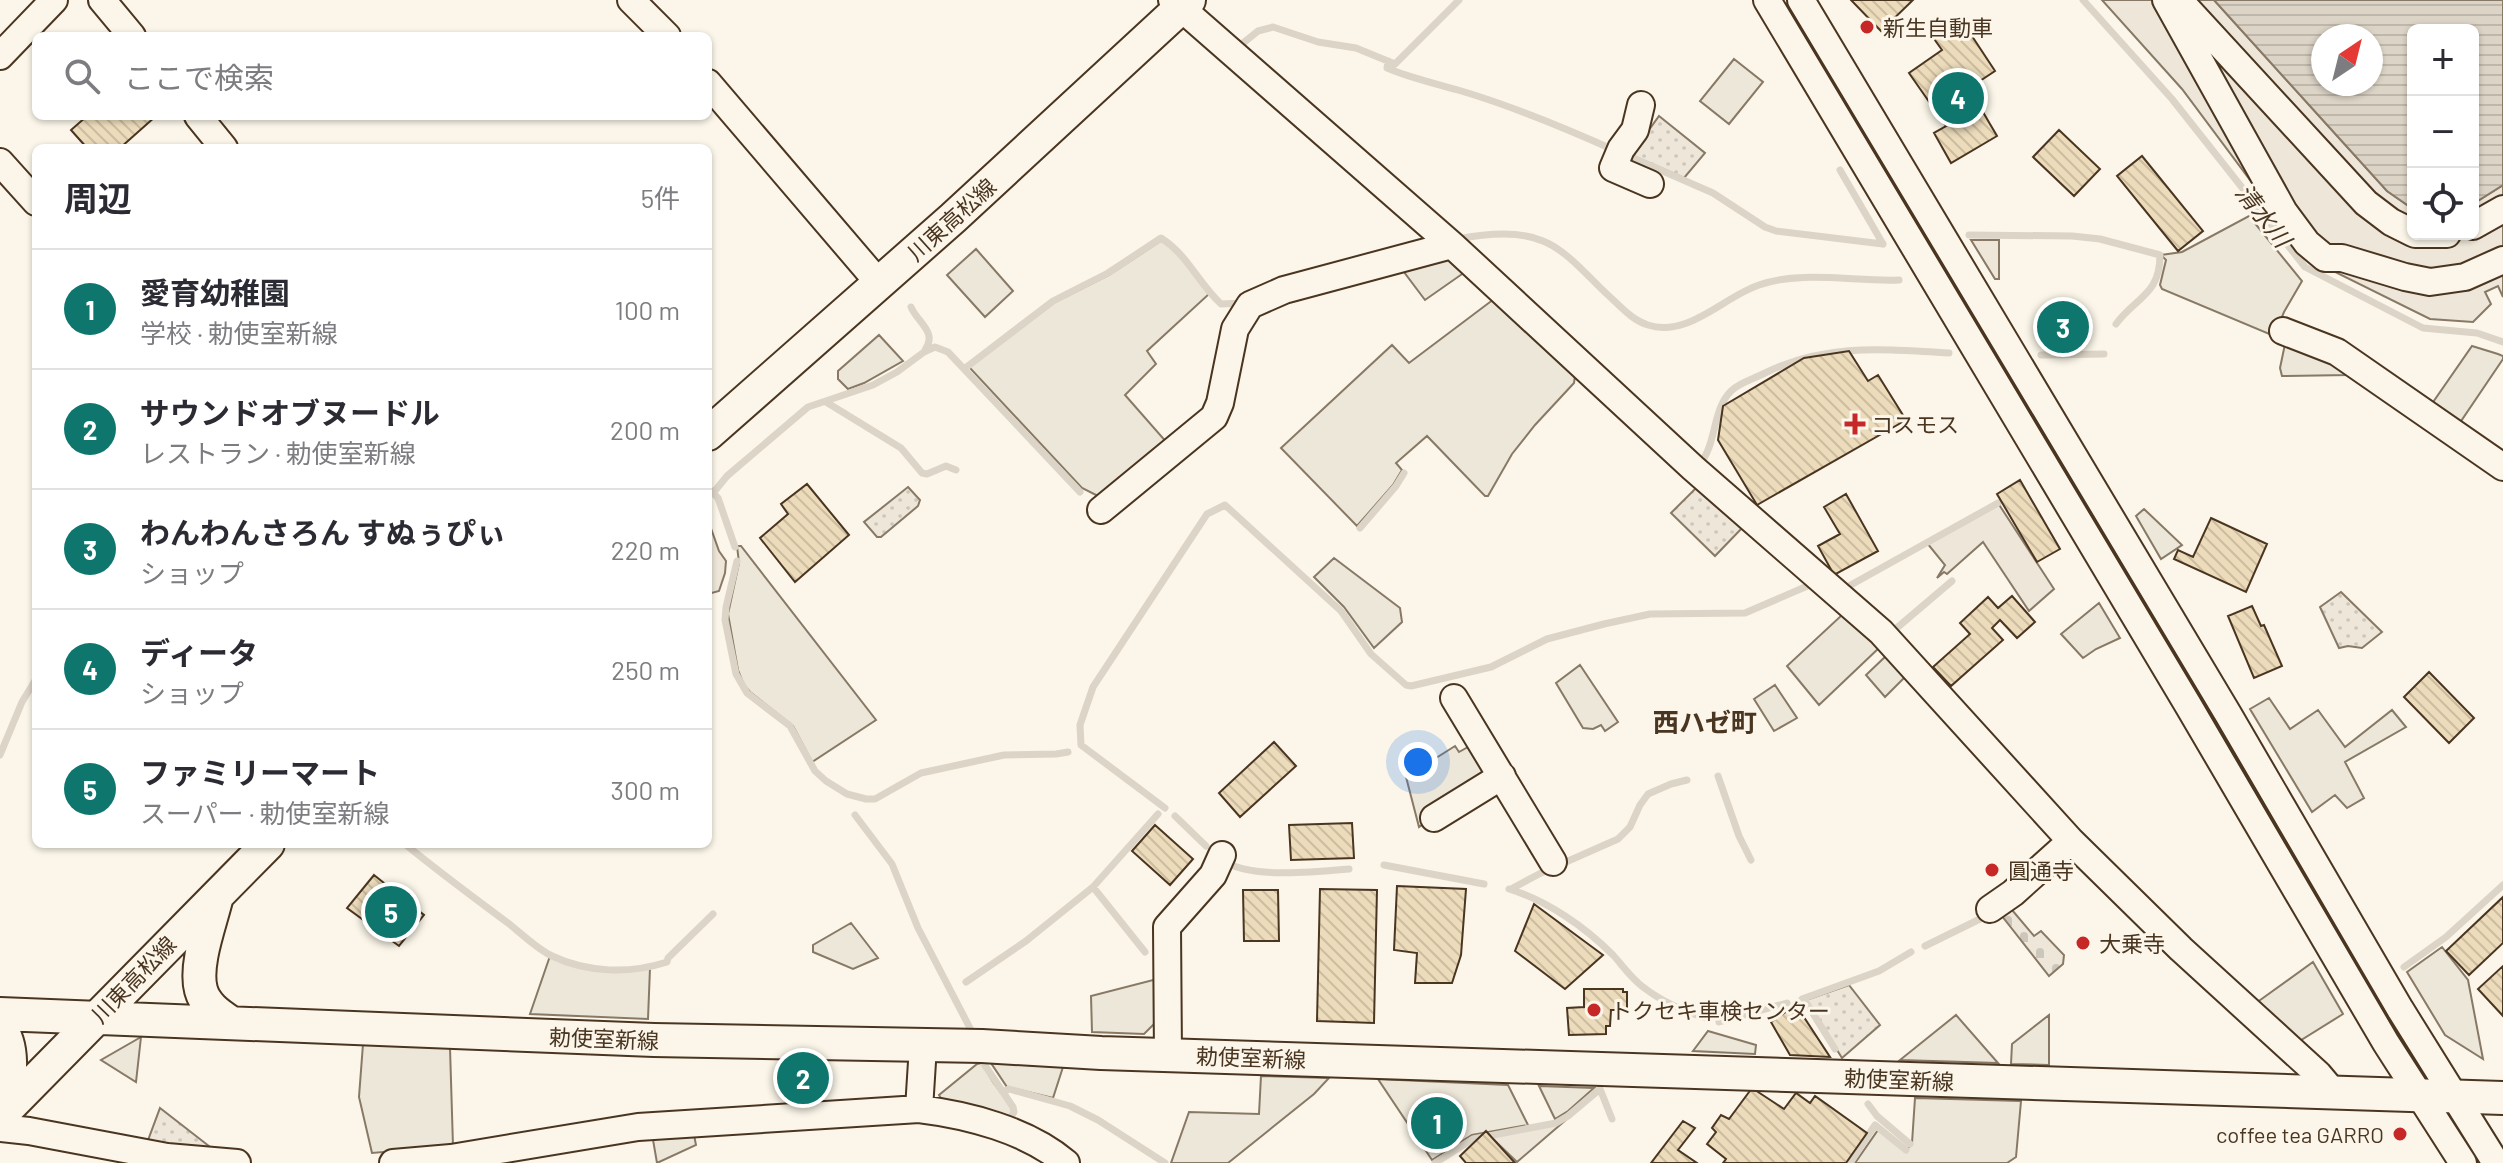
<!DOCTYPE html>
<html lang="ja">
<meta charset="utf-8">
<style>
:root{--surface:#fff;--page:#f7f7f7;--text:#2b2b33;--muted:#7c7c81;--line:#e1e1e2;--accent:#0f766e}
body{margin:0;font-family:Barlow,"Noto Sans JP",sans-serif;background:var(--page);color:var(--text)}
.controls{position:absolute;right:24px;top:24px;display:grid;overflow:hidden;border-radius:12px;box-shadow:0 2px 6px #0004}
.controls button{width:72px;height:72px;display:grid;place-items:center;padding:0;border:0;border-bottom:2px solid var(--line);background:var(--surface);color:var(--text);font:40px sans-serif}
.compass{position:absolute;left:2311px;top:24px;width:72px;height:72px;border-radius:50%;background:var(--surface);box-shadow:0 2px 6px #0004;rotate:35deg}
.you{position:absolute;left:1418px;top:762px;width:28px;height:28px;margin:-20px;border:6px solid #fff;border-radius:50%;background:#1a73e8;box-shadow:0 0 0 12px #1a73e833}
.badge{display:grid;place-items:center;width:52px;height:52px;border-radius:50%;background:var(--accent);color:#fff;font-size:26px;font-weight:700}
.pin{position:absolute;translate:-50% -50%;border:4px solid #fff;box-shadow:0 2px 8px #0006}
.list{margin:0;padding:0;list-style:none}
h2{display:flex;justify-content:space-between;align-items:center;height:104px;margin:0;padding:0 32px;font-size:34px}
h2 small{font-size:26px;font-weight:400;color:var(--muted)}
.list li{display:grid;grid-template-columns:52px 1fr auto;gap:24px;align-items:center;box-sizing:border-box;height:120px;padding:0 32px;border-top:2px solid var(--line)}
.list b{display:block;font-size:30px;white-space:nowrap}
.list p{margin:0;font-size:26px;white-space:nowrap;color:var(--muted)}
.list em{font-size:26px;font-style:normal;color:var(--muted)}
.icon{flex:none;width:44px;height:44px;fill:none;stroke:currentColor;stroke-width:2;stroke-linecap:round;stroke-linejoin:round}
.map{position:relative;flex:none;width:2503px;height:1163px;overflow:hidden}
.search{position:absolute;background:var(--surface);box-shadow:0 2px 6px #0004;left:32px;top:32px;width:680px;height:88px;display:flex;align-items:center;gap:20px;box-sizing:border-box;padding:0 28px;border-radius:12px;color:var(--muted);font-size:30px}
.panel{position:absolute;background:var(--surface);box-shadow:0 2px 6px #0004;left:32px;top:144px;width:680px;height:704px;border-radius:12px}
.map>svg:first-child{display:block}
</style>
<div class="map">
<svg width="2503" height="1163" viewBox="0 0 2503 1163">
<defs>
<pattern id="cemetery-stones" width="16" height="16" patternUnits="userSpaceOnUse" patternTransform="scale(2)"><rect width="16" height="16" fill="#ede6d9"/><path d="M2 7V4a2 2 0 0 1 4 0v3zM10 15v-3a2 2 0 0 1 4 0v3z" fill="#cdc6ba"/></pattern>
<pattern id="garden-dots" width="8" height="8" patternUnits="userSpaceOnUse" patternTransform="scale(2)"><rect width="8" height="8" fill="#ede6d9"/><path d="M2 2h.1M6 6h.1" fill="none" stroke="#cdc6ba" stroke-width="1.8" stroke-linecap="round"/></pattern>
<pattern id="water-rules" width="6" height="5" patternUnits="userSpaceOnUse" patternTransform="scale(2)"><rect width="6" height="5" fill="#dcd4c6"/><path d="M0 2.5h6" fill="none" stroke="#beb7aa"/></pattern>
<pattern id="building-back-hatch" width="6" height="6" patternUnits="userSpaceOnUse" patternTransform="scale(2)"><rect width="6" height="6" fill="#ecdcbc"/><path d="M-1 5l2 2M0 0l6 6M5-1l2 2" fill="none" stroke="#ccbda1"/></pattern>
</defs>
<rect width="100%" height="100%" fill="#fbf6e9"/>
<!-- green -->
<path fill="#ede6d9" stroke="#887966" stroke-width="2" d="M2102,0H2214L2387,191L2413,209V234H2473V204L2503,185V297L2498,286L2485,292L2491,304L2473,322L2430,319L2329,269L2262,196L2182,89Z
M1971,240H1999V279H1995Z
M1998,503L2054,589L2029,611L1983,542L1947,574L1944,572L1937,578L1945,565L1927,543Z
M708,520L719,551L726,561L725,573L719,591L708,594Z
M1567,1119L1517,1162L1491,1137L1556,1124Z"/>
<!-- cemetery -->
<path fill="url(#cemetery-stones)" stroke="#887966" stroke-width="2" d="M2007,904L2034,936L2041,931L2064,955L2063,964L2049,976L1998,911Z"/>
<!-- garden -->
<path fill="url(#garden-dots)" stroke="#887966" stroke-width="2" d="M1659,116L1705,153L1684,178L1631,155Z
M908,487L920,500L918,506L881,537H877L864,522Z
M1697,487L1743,527L1715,556L1671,513Z
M2341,592L2382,632L2362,648L2348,646L2339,648L2320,607Z
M1849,985L1880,1025L1842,1058L1806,1000Z
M160,1108L223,1157L147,1143Z"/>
<!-- parking -->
<path fill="#ede7d9" stroke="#887966" stroke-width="2" d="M1734,59L1763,82L1729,124L1700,101Z
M2249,216L2302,281L2284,312L2274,336L2162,289L2160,285L2166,260L2161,255L2182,252Z
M1162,240L1171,246L1181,257L1209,294L1147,351L1156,364L1125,395L1169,445L1098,496L1082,488L969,367L1055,302L1109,275Z
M976,249L1013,291L985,317L947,275Z
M1444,253L1465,272L1425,300L1398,264Z
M1494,299L1575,376L1574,383L1535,425L1512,454L1488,496H1485L1427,436L1396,463L1402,470L1393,485L1357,526L1281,448L1392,345L1409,363Z
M879,335L903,361L864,383L848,389L838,379V371Z
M2285,344L2334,359L2348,375L2282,376L2280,368Z
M2472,346L2498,354L2503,356V359L2457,427L2429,408Z
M2144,509L2182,545L2161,559L2136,516Z
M737,546H741L876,720L812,762L793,726L750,692L744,685L738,670L728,614L739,563Z
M1334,558L1400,608L1402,622L1374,648L1344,607L1314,577Z
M2099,603L2120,638L2096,649L2083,658L2061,634Z
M1843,614L1880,647L1819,705L1787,666Z
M1887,655L1907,675L1885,697L1866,675Z
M1580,665L1618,722L1605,731L1601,725L1593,729L1583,728L1556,683Z
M1775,685L1797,718L1774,731L1754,699Z
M2269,698L2290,729L2318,710L2345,747L2392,710L2406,727L2345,762L2364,798L2347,808L2335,795L2312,812L2250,709Z
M1455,746L1459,752L1468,747L1478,749L1486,777L1419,827L1406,777Z
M851,923L878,958L853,969L813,952V945Z
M2442,947L2468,980L2483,1059L2445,1035L2407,972Z
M550,956L570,964L608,971L650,968L648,1019L530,1014Z
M2313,962L2343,1014L2298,1042L2256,1003Z
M1157,979L1156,1022L1144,1034L1092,1032L1091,996Z
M1956,1015L1998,1063L1900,1060Z
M2049,1015V1065L2011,1064L2012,1044Z
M1708,1031L1756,1045L1755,1054L1693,1051Z
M141,1037L136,1082L101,1060Z
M363,1044L450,1048L453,1146L372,1153L359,1097Z
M982,1063L993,1082L1012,1107L1013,1111L1008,1119L943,1102L939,1095L977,1064Z
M991,1063L1063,1067L1053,1098L1007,1087Z
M1261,1076L1329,1078L1314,1094L1228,1163H1171L1189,1112L1259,1114Z
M1378,1079L1508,1085L1528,1125L1472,1135L1432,1160Z
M1539,1086L1594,1088L1568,1111L1555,1119Z
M1915,1098L2021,1101L2016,1157L2007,1163H1855L1878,1130L1906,1151L1912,1143Z
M693,1130L696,1145L657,1163L652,1134Z"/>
<!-- water -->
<path fill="url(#water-rules)" stroke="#887966" stroke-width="2" fill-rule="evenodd" d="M2214,0H2503V185L2473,204V30H2413V209L2387,191ZM2323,36H2371V84H2323Z"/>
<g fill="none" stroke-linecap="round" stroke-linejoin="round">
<!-- stream -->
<path stroke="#dcd4c6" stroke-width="7" d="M2083,0L2172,99L2305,267L2423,328L2477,333L2503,342
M1237,48L1258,31L1273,27L1318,42L1356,48L1395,64L1459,0
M1388,61L1387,68C1410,78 1434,83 1458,90C1509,105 1565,128 1614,150
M1626,155L1713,193L1765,227L1776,231L1883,244
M1840,170L1883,244
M1969,235L2072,236L2100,239L2160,255C2160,295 2136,297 2116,324
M1458,239C1484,234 1518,230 1543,241C1568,251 1589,278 1609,296C1621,307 1632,320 1648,325C1688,338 1723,297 1759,285C1800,270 1856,282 1899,280
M911,307C917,322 938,332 925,350
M2041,355L2104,354
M964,369L1053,301L1108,273L1161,238C1188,255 1198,283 1221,304L1244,303
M826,402L901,448L922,473L927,474L946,466L956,470
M1700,464C1717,443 1712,410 1731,391C1739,383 1753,379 1763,374C1824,343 1883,349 1949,353
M708,488L718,498L735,547
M714,492L727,476L808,407L873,385L897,372L924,352L935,347L948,352L1080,492
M1360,528L1396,486L1404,473
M737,561L726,607L725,620L736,674L747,693L790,726L815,771L826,781L847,794L866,799H875L921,773L1004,755L1056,754L1068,752
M1840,591L1998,503
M1892,632L1952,581
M0,755L22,702L36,679
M1718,776L1739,836L1751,860
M1165,808L1081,745L1080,725L1093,687L1207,514L1225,505L1341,611L1371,654L1406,685L1411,686L1491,667L1547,639L1604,624L1650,614L1745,613L1812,584
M855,815L892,864L918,928L971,1030
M1175,816L1206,846
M405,844C439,872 473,897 508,923C522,934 537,949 552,956C588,973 630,974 667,962L668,958L713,914
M1223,861C1253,879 1315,872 1349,869
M1384,865L1484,884
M1093,887L1145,952
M1509,889C1548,901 1585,927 1613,955C1623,966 1631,978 1643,987C1662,1002 1686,1012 1709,1019
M1511,889L1541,873L1618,839L1630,827L1640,805L1648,794L1671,784L1687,780
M1925,946L1982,918
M2404,967L2446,937L2503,885
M966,982L1026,941L1093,887L1158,814
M1802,999L1879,971L1911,952
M1804,999L1835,1049
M1719,1022L1787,1003
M984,1064L1013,1107L1014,1112L1009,1121
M1003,1092L1009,1089L1070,1106L1098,1120L1165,1163
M1868,1104L1877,1116L1910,1144
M1435,1163L1473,1139L1556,1123L1568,1116L1600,1089L1612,1119
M1850,1163L1875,1125L1906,1150"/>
</g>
<!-- building -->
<path fill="url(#building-back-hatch)" stroke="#4a3520" stroke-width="2" d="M1851,0H1913L1881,31Z
M1966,27L1995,71L1939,108L1949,124L1946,126L1909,73L1942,50L1932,36L1943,29L1950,38Z
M1980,107L1997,136L1951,163L1934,133Z
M87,116H156L120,148H87L71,130Z
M2059,130L2100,169L2074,196L2033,157Z
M2142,156L2203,231L2178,251L2117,176Z
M1849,351L1868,381L1878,375L1906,420L1757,505L1718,440L1723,406L1804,358Z
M2020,480L2060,549L2037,562L1997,494Z
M807,484L849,535L795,582L760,538L788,514L781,504Z
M1846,494L1878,551L1834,575L1818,546L1840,534L1824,507Z
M2211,518L2267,544L2246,592L2174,559L2178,550L2193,557Z
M2012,596L2035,622L2017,638L2000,620L1992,628L2003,640L1951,686L1933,667L1970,634L1960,623L1988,597L1998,608Z
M2252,606L2261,626L2264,625L2282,666L2254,678L2228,616Z
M2429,672L2474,718L2449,743L2404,697Z
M1274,742L1296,766L1240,817L1219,793Z
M1352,823L1354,858L1291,860L1289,825Z
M1155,825L1193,859L1170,885L1132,851Z
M374,875L424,915L399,946L347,908Z
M1397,886L1466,889L1461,955L1452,983H1415L1417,953L1394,950Z
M1320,889L1377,890L1374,1023L1317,1021Z
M1243,890H1278L1279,941H1244Z
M2503,897V943L2469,975L2446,951Z
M1534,904L1603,955L1565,989L1515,951Z
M2503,966V1016L2478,989Z
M1584,989H1623V992H1627V1010H1611L1610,1026H1606V1034L1569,1035L1567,1008L1584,1007Z
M1796,1005L1830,1057L1790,1055L1771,1022Z
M1752,1088L1784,1109L1796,1093L1810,1103L1815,1096L1867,1133L1846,1163H1723L1726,1159L1707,1144L1716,1132L1712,1128L1721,1115L1729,1119Z
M1683,1121L1695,1128L1678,1150L1697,1163H1651Z
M1486,1131L1515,1163H1466L1460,1156Z"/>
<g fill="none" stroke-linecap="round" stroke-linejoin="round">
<defs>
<path id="minor" d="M102,0L132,36
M631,0L667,36
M1172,0L1452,245L1693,468L1881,632L2071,841L2181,949L2318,1074L2334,1093
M1767,0L2188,705L2386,1043L2463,1163
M1801,0L2228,714L2400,1009L2496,1163
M2166,0L2284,212L2307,243L2325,258H2342L2405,277L2430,282L2465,277L2503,260
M2179,0L2366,203L2391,222L2413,233
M0,56L54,0
M708,83L879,283
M1641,105L1635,130L1621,149L1613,168L1650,184
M198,116L224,148
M0,162L36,202
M2473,226L2503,209
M2415,234H2447
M2283,331L2337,352L2503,467
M1101,510L1214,417L1220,403L1235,329L1250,305L1284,290L1452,245
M1454,698L1553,862
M1434,818L1502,776
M1990,909L2013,893L2071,841
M1168,1055L1167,927L1213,875L1222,855
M919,1109L923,1046
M0,1128L29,1131L167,1157L237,1163
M393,1163L451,1158L638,1127L919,1109C968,1115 1027,1130 1066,1163"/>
<path id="major" d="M708,434L953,218L1189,0
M217,896C211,922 194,964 201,990C205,1005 218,1014 230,1022
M0,1014L654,1040L982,1046L1101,1053L2503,1098
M0,1028C17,1049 8,1087 5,1111
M0,1116L268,844"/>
</defs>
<!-- minor casing -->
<use href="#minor" stroke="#4a3520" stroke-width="30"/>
<!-- major casing -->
<use href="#major" stroke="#4a3520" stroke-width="36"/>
<!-- minor -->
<use href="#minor" stroke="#fbf6e9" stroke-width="26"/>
<!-- major -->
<use href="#major" stroke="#fbf6e9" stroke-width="32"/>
</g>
<!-- markers -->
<g fill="#c62828" stroke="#fbf6e9" stroke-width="3">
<circle cx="1867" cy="27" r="8"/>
<path d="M1851 412h8v8h8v8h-8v8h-8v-8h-8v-8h8z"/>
<circle cx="1992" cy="870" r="8"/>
<circle cx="2083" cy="943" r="8"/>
<circle cx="1594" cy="1010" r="8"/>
<circle cx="2400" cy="1134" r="8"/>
</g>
<g text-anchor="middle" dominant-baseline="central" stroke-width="6" stroke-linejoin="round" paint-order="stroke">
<!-- poi labels -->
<g font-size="22" fill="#4a3520" stroke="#fbf6e9" text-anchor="start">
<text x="1883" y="27">新生自動車</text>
<text x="1871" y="424">コスモス</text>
<text x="2008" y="870">圓通寺</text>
<text x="2099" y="943">大乗寺</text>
<text x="1610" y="1010">トクセキ車検センター</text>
<text x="2384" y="1134" text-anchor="end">coffee tea GARRO</text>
</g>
<!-- street labels -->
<g font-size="22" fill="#4a3520" stroke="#fbf6e9">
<text transform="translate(951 219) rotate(-42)">川東高松線</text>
<text transform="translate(133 979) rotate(-46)">川東高松線</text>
<text transform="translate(604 1038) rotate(2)">勅使室新線</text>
<text transform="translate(1251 1057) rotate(2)">勅使室新線</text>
<text transform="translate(1899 1079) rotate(2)">勅使室新線</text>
</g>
<!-- water labels -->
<g font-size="24" font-style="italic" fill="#4a3520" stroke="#fbf6e9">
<text transform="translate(2264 215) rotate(52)">清水川</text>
</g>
<!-- quarter labels -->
<g font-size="26" font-weight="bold" fill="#4a3520" stroke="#fbf6e9">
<text x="1705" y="721">西ハゼ町</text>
</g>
</g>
</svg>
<div class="controls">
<button>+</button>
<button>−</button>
<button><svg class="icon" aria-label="locate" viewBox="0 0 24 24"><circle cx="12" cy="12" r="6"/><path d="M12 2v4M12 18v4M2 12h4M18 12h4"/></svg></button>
</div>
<svg class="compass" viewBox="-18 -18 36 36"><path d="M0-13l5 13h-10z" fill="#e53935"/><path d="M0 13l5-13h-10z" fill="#7c7c81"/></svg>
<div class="you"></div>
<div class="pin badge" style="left:1437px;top:1123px">1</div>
<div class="pin badge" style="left:803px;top:1078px">2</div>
<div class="pin badge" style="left:2063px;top:327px">3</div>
<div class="pin badge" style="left:1958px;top:98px">4</div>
<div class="pin badge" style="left:391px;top:912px">5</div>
<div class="search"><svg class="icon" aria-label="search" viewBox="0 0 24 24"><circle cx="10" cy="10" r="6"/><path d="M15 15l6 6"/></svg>ここで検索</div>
<section class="panel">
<h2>周辺<small>5件</small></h2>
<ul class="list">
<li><span class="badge">1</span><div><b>愛育幼稚園</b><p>学校 · 勅使室新線</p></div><em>100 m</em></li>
<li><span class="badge">2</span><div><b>サウンドオブヌードル</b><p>レストラン · 勅使室新線</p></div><em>200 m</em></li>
<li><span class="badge">3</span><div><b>わんわんさろん すぬぅぴぃ</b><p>ショップ</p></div><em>220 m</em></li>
<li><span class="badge">4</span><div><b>ディータ</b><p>ショップ</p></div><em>250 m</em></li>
<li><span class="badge">5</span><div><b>ファミリーマート</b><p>スーパー · 勅使室新線</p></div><em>300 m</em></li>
</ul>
</section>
</div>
